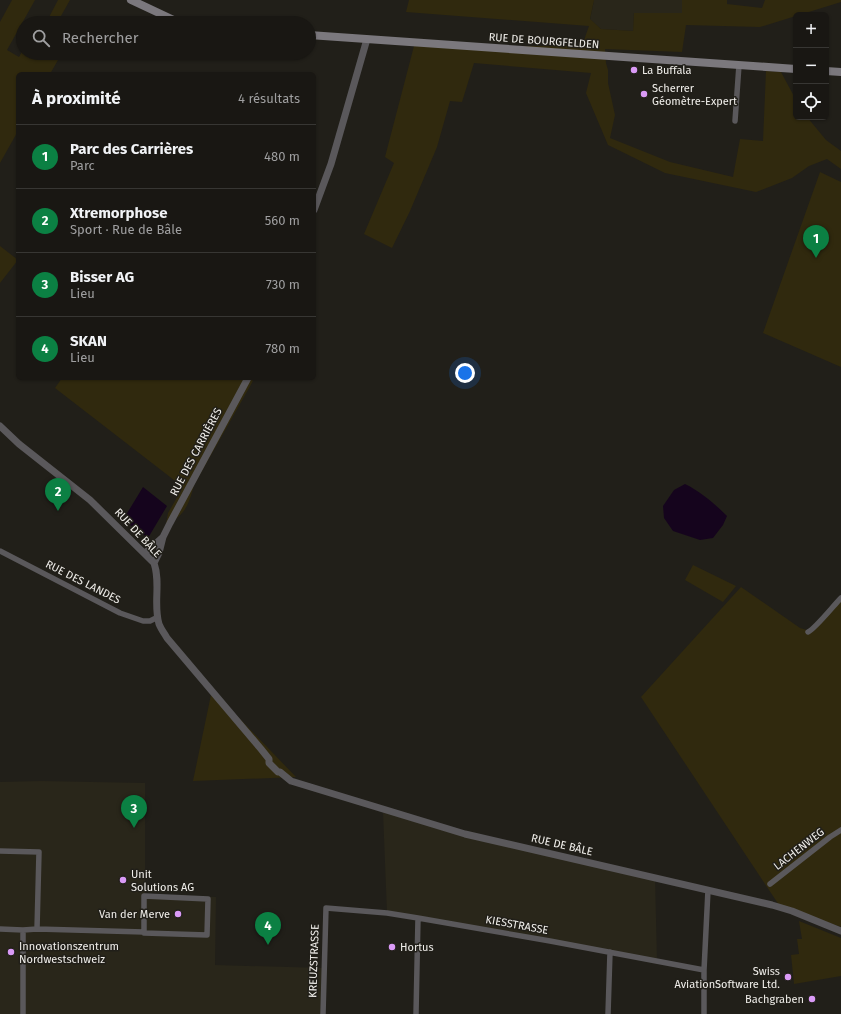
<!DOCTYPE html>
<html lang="fr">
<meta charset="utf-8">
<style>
:root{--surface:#191713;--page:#22201c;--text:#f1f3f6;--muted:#9f9fa0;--line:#373633;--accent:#0b8043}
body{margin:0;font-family:"Fira Sans",sans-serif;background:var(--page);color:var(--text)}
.controls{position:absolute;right:12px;top:12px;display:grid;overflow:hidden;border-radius:6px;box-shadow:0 1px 3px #0004}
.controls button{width:36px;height:36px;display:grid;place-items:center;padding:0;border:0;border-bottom:1px solid var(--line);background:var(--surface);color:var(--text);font:20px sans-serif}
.you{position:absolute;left:465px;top:373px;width:14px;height:14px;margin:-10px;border:3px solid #fff;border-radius:50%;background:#1a73e8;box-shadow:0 0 0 6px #1a73e833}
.badge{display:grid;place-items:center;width:26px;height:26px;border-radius:50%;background:var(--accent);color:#fff;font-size:13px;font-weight:700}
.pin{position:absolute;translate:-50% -33px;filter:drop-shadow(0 1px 2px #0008)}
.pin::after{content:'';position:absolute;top:21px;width:14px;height:12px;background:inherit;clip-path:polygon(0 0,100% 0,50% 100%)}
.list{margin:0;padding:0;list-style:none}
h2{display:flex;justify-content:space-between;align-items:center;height:52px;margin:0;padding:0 16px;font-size:17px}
h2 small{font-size:13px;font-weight:400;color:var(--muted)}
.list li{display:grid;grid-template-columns:26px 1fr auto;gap:12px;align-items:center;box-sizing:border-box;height:64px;padding:0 16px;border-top:1px solid var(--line)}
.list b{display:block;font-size:15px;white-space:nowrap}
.list p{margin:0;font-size:13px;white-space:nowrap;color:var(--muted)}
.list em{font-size:13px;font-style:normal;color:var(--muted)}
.icon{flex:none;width:22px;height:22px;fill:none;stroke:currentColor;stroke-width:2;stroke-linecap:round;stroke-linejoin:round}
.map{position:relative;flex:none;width:841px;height:1014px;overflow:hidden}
.search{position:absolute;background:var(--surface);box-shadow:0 1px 3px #0004;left:16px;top:16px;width:300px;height:44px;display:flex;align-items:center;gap:10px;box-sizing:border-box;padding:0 14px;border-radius:22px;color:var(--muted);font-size:15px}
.panel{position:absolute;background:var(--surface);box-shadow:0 1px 3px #0004;left:16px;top:72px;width:300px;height:308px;border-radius:6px}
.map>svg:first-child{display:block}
</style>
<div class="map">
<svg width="841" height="1014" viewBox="0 0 841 1014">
<rect width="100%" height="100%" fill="#211f19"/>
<!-- built -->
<path fill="#29261a" d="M594,0H682V13H634L633,31L601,29L590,20Z
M41,781L145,783V894L216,897L215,965L324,968L323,1014H0V782Z
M383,812L655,876L657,961L387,913Z"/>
<!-- green -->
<path fill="#30290e" d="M12,0H35L7,50L19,57L23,50V53H62L50,74H18V131L0,163V22Z
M58,0H70L57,23H46Z
M409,0H594L590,19L601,29L633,31L634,13H682V0H727V4L762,8L765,0H841V2L760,27L686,25L682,52L605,49L606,63L608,70V83L615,115L610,138L670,162L733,177L740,139L763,141L766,71L781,72L796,100V117H807L826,140L841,151V169L827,159L809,166L792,178L756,192L665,173L608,145L586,93L591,73L474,63L462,102L450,101L437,147L410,211L392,248L364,234L394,163L385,157L414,46H578L583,43L589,26L406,12Z
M820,172L841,182V367L763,333Z
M0,246L18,260L0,283Z
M62,378H250L253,381L194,485C189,504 185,516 166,524L168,513L183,487L55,388Z
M693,565L736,586L723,602L685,580Z
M741,587L800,628L810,631L841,599V927L779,905L641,697Z
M212,690L296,777L193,781Z
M799,921L841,938V976L794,984L791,955L799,954L797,939H802Z"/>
<!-- water -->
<path fill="#15041d" d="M685,484C701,492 714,503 727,516L723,525L713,538L700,540L673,531L664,518L663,506L674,490Z
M143,487L167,506L148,538L123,520Z"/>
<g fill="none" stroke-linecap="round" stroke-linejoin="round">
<!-- minor -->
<path stroke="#5a585b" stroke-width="5.5" d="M735,121L739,65
M0,551L120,613L143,621H150L158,617
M808,632C815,629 834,605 841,598
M0,851L39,852L37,929
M770,884L830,837L841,830
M0,929L23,930L37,929L144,932V896L208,899L207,935L144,933
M23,930V1014
M323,1014L326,908L387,913L418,918L550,941L704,970
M416,1014L418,918
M608,1014L610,952
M704,1014V970L708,890"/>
<!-- tertiary -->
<path stroke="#5a585b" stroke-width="7" d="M314,210L331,164L367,39
M0,426L19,444L90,500L154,563C161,583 153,604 159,624C161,629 164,633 167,638L261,749L269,759V763L278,772H280L291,781L465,834L772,905L792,911L841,931
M145,553L163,537
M154,563L159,553L163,537L170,523L248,378"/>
<!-- secondary -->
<path stroke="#7b787d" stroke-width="8" d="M131,0L178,22L185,23
M309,35L796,69
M826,71L841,72"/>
</g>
<!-- markers -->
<g fill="#da9af6" stroke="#211f19" stroke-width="1.5">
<circle cx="634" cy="70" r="4"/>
<circle cx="644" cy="94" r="4"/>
<circle cx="123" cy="880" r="4"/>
<circle cx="178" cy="914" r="4"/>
<circle cx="392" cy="947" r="4"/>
<circle cx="11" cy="952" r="4"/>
<circle cx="788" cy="977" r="4"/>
<circle cx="812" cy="999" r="4"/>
</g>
<g text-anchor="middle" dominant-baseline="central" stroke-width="3" stroke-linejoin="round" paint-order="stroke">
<!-- street labels -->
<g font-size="11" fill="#f0eeea" stroke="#211f19">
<text transform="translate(544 41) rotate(4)">RUE DE BOURGFELDEN</text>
<text transform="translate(196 452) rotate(-62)">RUE DES CARRIÈRES</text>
<text transform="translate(138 533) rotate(47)">RUE DE BÂLE</text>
<text transform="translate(83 582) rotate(27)">RUE DES LANDES</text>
<text transform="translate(562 845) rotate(13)">RUE DE BÂLE</text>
<text transform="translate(799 849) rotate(-38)">LACHENWEG</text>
<text transform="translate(517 925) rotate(10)">KIESSTRASSE</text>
<text transform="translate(314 961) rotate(-88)">KREUZSTRASSE</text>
</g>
<!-- poi labels -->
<g font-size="11" fill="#f0eeea" stroke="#211f19" text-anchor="start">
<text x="642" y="70">La Buffala</text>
<text x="652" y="88">Scherrer<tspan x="652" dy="13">Géomètre-Expert</tspan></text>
<text x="131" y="874">Unit<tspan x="131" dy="13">Solutions AG</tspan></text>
<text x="170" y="914" text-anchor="end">Van der Merve</text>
<text x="19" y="946">Innovationszentrum<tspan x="19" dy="13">Nordwestschweiz</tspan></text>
<text x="400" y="947">Hortus</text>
<text x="780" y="971" text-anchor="end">Swiss<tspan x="780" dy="13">AviationSoftware Ltd.</tspan></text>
<text x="804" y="999" text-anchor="end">Bachgraben</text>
</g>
</g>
</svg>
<div class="controls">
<button>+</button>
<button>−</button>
<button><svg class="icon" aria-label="locate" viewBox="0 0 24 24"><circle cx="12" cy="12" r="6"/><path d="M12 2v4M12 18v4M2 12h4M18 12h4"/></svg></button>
</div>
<div class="you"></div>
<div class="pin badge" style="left:816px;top:258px">1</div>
<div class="pin badge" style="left:58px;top:511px">2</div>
<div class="pin badge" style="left:134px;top:828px">3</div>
<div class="pin badge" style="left:268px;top:945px">4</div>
<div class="search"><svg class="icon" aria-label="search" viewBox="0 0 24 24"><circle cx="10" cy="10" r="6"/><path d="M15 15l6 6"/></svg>Rechercher</div>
<section class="panel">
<h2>À proximité<small>4 résultats</small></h2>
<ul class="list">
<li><span class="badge">1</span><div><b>Parc des Carrières</b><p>Parc</p></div><em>480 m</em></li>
<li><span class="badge">2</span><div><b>Xtremorphose</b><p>Sport · Rue de Bâle</p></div><em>560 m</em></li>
<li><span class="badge">3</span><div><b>Bisser AG</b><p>Lieu</p></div><em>730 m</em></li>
<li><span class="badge">4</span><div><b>SKAN</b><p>Lieu</p></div><em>780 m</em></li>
</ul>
</section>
</div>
